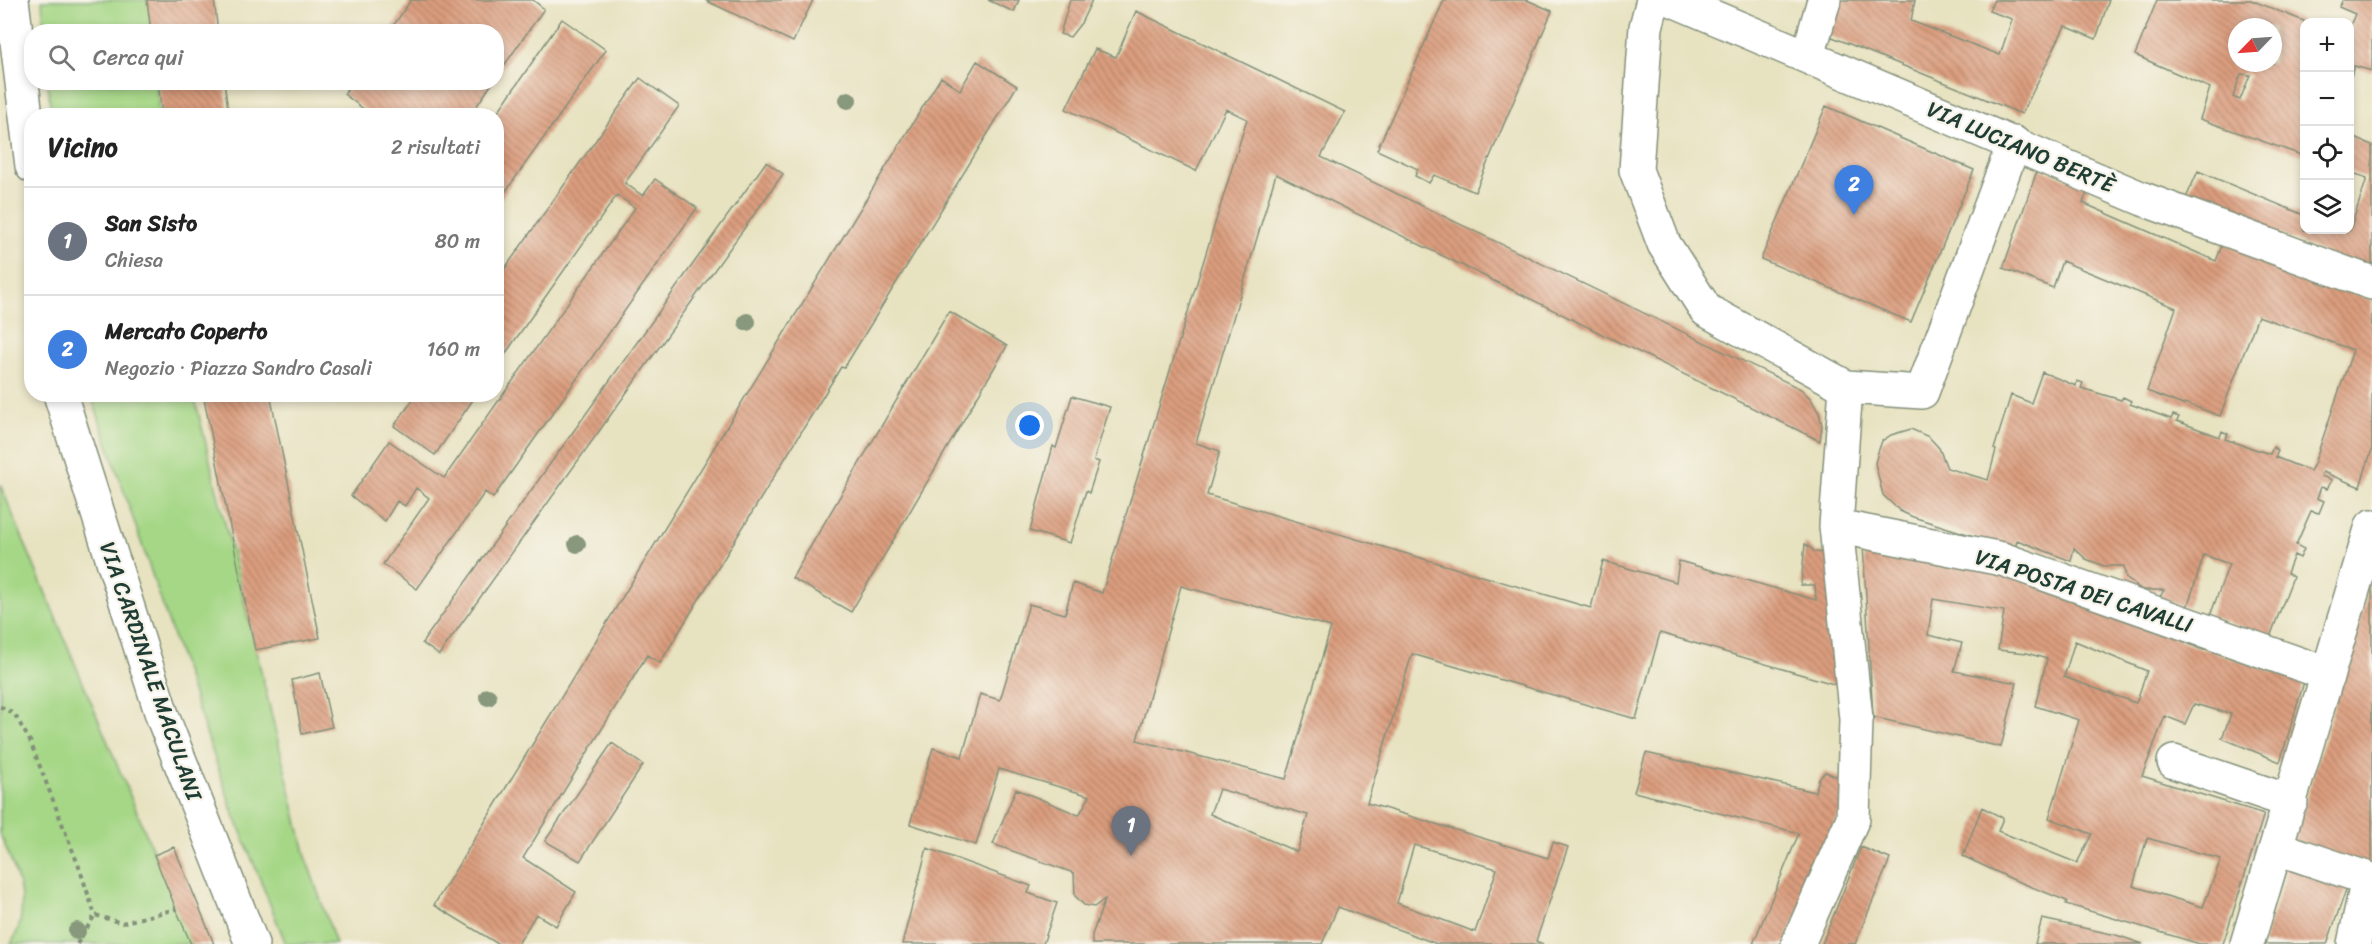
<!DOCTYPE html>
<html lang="it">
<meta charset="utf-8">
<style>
:root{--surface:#fff;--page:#f6f6f6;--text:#222;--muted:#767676;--line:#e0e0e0;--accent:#c8321e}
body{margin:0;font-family:Sriracha,sans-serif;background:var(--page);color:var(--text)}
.controls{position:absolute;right:18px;top:18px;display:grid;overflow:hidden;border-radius:12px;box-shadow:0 3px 9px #0003}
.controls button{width:54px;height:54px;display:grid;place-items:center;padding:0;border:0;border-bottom:2px solid var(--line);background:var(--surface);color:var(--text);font:30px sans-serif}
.compass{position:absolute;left:2228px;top:18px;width:54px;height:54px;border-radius:50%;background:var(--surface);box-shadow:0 3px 9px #0003;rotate:245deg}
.you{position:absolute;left:1030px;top:426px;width:21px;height:21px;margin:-15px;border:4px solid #fff;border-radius:50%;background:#1a73e8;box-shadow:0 0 0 9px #1a73e833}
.badge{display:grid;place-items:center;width:39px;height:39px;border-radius:50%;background:var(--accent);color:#fff;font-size:20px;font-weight:700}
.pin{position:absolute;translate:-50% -50px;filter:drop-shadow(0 2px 3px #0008)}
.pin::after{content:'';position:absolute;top:32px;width:21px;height:18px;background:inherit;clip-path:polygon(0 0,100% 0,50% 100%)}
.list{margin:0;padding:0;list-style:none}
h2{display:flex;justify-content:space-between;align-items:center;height:78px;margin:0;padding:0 24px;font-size:26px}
h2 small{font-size:20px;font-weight:400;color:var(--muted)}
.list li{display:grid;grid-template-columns:39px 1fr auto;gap:18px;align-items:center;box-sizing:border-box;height:108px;padding:0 24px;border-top:2px solid var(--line)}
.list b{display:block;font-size:22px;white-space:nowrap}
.list p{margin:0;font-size:20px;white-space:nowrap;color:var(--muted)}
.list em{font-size:20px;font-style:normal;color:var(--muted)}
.icon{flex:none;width:33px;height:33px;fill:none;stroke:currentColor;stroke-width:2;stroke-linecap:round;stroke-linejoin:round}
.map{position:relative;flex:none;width:2372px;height:944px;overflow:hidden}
.search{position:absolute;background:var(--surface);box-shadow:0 3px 9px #0003;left:24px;top:24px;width:480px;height:66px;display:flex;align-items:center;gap:15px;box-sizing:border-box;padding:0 21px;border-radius:24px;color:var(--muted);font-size:22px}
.panel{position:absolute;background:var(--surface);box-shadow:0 3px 9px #0003;left:24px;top:108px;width:480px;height:294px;border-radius:24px}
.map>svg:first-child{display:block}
</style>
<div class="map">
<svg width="2372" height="944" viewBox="0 0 2372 944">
<defs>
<pattern id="building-back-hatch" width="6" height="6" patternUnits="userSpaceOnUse" patternTransform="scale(1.5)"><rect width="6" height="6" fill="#db9d7e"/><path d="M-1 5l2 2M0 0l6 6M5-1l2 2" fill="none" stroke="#b18168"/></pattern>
</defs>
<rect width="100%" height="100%" fill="#f7f3e8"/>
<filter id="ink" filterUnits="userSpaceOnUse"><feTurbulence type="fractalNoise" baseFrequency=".0167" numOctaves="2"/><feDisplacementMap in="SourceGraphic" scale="12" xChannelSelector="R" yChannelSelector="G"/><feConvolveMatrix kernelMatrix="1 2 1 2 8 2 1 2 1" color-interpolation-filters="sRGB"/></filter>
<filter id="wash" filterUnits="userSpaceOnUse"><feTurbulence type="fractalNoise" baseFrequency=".008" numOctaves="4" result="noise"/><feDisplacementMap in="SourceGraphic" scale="24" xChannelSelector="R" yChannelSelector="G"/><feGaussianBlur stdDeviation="1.35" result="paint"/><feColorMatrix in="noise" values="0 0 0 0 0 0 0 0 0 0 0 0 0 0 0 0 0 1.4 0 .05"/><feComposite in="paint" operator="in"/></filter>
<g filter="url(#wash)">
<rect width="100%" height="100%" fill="#e7e2c0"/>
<!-- grass -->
<path fill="#a5d786" stroke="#628a5d" stroke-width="1.5" d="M42,0H148L151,31H44Z
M48,83H156L159,115H51Z
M91,395H194L307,861L336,944H286L233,812Z
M0,484L192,944H11C34,907 15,869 0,834Z"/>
<g id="blocks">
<!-- building -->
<path fill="url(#building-back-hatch)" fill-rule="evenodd" d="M147,0H214L218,32H151Z
M411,0H533L544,9L496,77V32H389Z
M705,0H813L793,42Z
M988,0H1019L1014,12Z
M1070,0H1092L1081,23L1070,37L1060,34Z
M1444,0H1527L1552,11L1475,192L1434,175L1429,183L1415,176L1418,169L1377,150Z
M1830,0H1915L1911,21L2000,55L2012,19L1989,11L1994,0H2109L2096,39L2065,26L2022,114L1820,32Z
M2157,0H2251L2304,21V156L2200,119L2210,88L2135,55ZM2237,27H2273V63H2237ZM2241,74L2250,75L2240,100L2233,97Z
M2342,0H2372V71L2354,66L2350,79V26L2355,14L2339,7Z
M1136,11L1345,112L1321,157L1801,389L1811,399L1819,413L1822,425L1820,441L1276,174L1196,443L1220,451L1207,495L1591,608L1603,561L1676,582L1679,561L1816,600L1815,585H1801L1805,544L1815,552L1830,553L1837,685L1660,633L1636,719L1412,654L1367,803L1548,858L1553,842L1568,847L1536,941L1543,944H1437L1338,907L1322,944H1092V935L1105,899L1094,907L1084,905L1075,896L1074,873L993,844L1016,789L1079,815L1090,796L999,769L976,845L910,824L933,748L962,757L980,694L1000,700L1029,604L1065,614L1073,583L1102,593L1247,119L1226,109L1196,171L1066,109L1095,49L1116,57ZM1181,586L1331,627L1286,779L1137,740ZM1219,789L1308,815L1297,852L1210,814ZM1414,845L1497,869L1475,932L1397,903Z
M562,19L606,50L496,205V116H495Z
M977,61L1017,86L844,368L841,367L660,663L647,655L523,858L576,892L556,926L536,914L518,944H498L434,905L941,77L960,90Z
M640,78L679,106L625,183L643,196L655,179L697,208L493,498L485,492L417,589L383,564L429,498L416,488L405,506L397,501L385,521L351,496L389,441L444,478L635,208L617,195L496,367V281Z
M158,82H224L229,116H162Z
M352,82H493L470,116H373L344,94Z
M1826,106L1974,170L1911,322L1761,259Z
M2350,136L2372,145V271L2186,198L2198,171L2304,215V230H2340L2347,232L2350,230L2367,178L2350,172Z
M766,162L783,174L439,655L422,643Z
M2038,168L2089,187L2083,203L2216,261L2223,243L2372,300V449L2360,487L2323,472L2321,476L2332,480L2327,489L2321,487L2317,498L2324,501L2319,513L2311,511L2296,545L2304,549L2300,558L2294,555L2287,573L2293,577L2270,637L2210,616L2229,564L2204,555L2187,608L2160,597L2164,590H2142L2126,578L2124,566H2104L2086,559L2074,548L2071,561L2017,540L2015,549L1913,517L1900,511L1883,495L1875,463L1878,452L1882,441L1891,435L1911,429L1929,437L1939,448L1947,468L1988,480L1996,450L1994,449L2011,395L2031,403L2042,372L2076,386L2077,381L2083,383L2081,388L2121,400L2123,397L2131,401L2130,404L2171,419L2173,415L2179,417L2177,421L2220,437L2222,431L2228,434L2225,439L2270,454L2273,447L2278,450L2275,457L2310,471L2314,464L2353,350L2258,316L2220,416L2185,403L2183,405L2147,391L2176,308L2062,261L2053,288L2003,268Z
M949,311L1007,346L851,612L792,578Z
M203,394H270L320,638L255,650Z
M417,394H477L435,455L394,426Z
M1072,396L1110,407L1094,460L1099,462L1089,493L1086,491L1070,543L1030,531L1053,446L1056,448Z
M1863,545L2006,573L2086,596L2200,649H2206L2304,682L2280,762L2222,738L2231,714L2194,704L2185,724L2165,716L2142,776L2264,814L2223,944H2200L2066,904L2067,901L2012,879L1963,856L1982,807L2003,818L1998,831L2077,863L2092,834L2049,818L2079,720L2035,706L2047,659L2027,653L1998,650L2004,611L1933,599L1928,635L1962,643L1954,671L2017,683L2001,747L1873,717ZM2075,641L2147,671L2136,703L2064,677ZM2147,838L2221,859L2203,907L2133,886Z
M2372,579V870L2294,840Z
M320,673L332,727L302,734L292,680Z
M612,743L643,765L580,861L545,841Z
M1646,753L1815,792L1819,779L1825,772L1843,779L1844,802L1785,944H1753L1799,833L1634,792Z
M174,847L197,902L214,944H191L176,909L154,855Z
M1861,847L1890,859L1855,944H1822Z
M927,848L1031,886L1028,893L1057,903L1043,944H902Z
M2289,864L2348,884L2327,944H2263Z
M2042,919L2116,935L2143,944H2035Z"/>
</g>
</g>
<g filter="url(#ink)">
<use href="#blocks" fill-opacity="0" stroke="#83907a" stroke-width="1.5"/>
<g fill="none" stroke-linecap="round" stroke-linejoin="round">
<defs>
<path id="minor" d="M12,0L32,166
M1653,0L1646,27L1636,170L1664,244L1706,310L1846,387L1922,392L2014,143
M1673,0L2143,199L2372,283
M1808,56L1824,0
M60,394L163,718L252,944
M1836,526L2002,559L2328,674
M2174,762L2291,802
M2277,848L2372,880
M1798,944L1853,818L1856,719L1836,526L1846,387
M2247,944L2372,526
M2354,944L2368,879"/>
</defs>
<!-- minor casing -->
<use href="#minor" stroke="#83907a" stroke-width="36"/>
<!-- path -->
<path stroke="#83907a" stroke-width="4" stroke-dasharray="4.5 4.5" stroke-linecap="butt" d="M0,707L5,708L15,715L30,741L79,867L95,915L122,923L176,909
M77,944L95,915"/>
<!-- minor -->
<use href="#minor" stroke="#fff" stroke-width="33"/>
</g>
<!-- trees -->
<g fill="#88987c">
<circle cx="848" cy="100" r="9"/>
<circle cx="747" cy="322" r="9"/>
<circle cx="577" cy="544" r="9"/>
<circle cx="488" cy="697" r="9"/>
<circle cx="77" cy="931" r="9"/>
</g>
</g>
<g text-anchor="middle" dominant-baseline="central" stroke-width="4.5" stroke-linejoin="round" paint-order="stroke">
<!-- street labels -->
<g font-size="22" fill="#1f3d34" stroke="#f7f3e8">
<text transform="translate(2021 147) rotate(23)">VIA LUCIANO BERTÈ</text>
<text transform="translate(2084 591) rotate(18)">VIA POSTA DEI CAVALLI</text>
<text transform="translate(151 671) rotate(71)">VIA CARDINALE MACULANI</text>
</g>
</g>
</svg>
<div class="controls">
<button>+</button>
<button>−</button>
<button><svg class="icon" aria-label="locate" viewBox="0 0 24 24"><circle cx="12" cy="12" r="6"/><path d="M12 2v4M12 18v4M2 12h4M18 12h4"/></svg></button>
<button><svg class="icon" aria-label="layers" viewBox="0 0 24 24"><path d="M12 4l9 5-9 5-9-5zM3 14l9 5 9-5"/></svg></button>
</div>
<svg class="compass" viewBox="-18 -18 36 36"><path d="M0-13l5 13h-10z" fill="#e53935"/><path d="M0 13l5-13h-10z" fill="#767676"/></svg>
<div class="you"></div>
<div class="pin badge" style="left:1131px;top:856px;background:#6b7280">1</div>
<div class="pin badge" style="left:1854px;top:215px;background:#3f7fe0">2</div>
<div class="search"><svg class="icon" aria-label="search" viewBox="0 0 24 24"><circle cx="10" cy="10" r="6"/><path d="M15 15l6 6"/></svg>Cerca qui</div>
<section class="panel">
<h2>Vicino<small>2 risultati</small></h2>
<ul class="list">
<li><span class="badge" style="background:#6b7280">1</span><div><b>San Sisto</b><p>Chiesa</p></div><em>80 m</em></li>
<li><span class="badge" style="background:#3f7fe0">2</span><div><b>Mercato Coperto</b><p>Negozio · Piazza Sandro Casali</p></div><em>160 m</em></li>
</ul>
</section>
</div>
